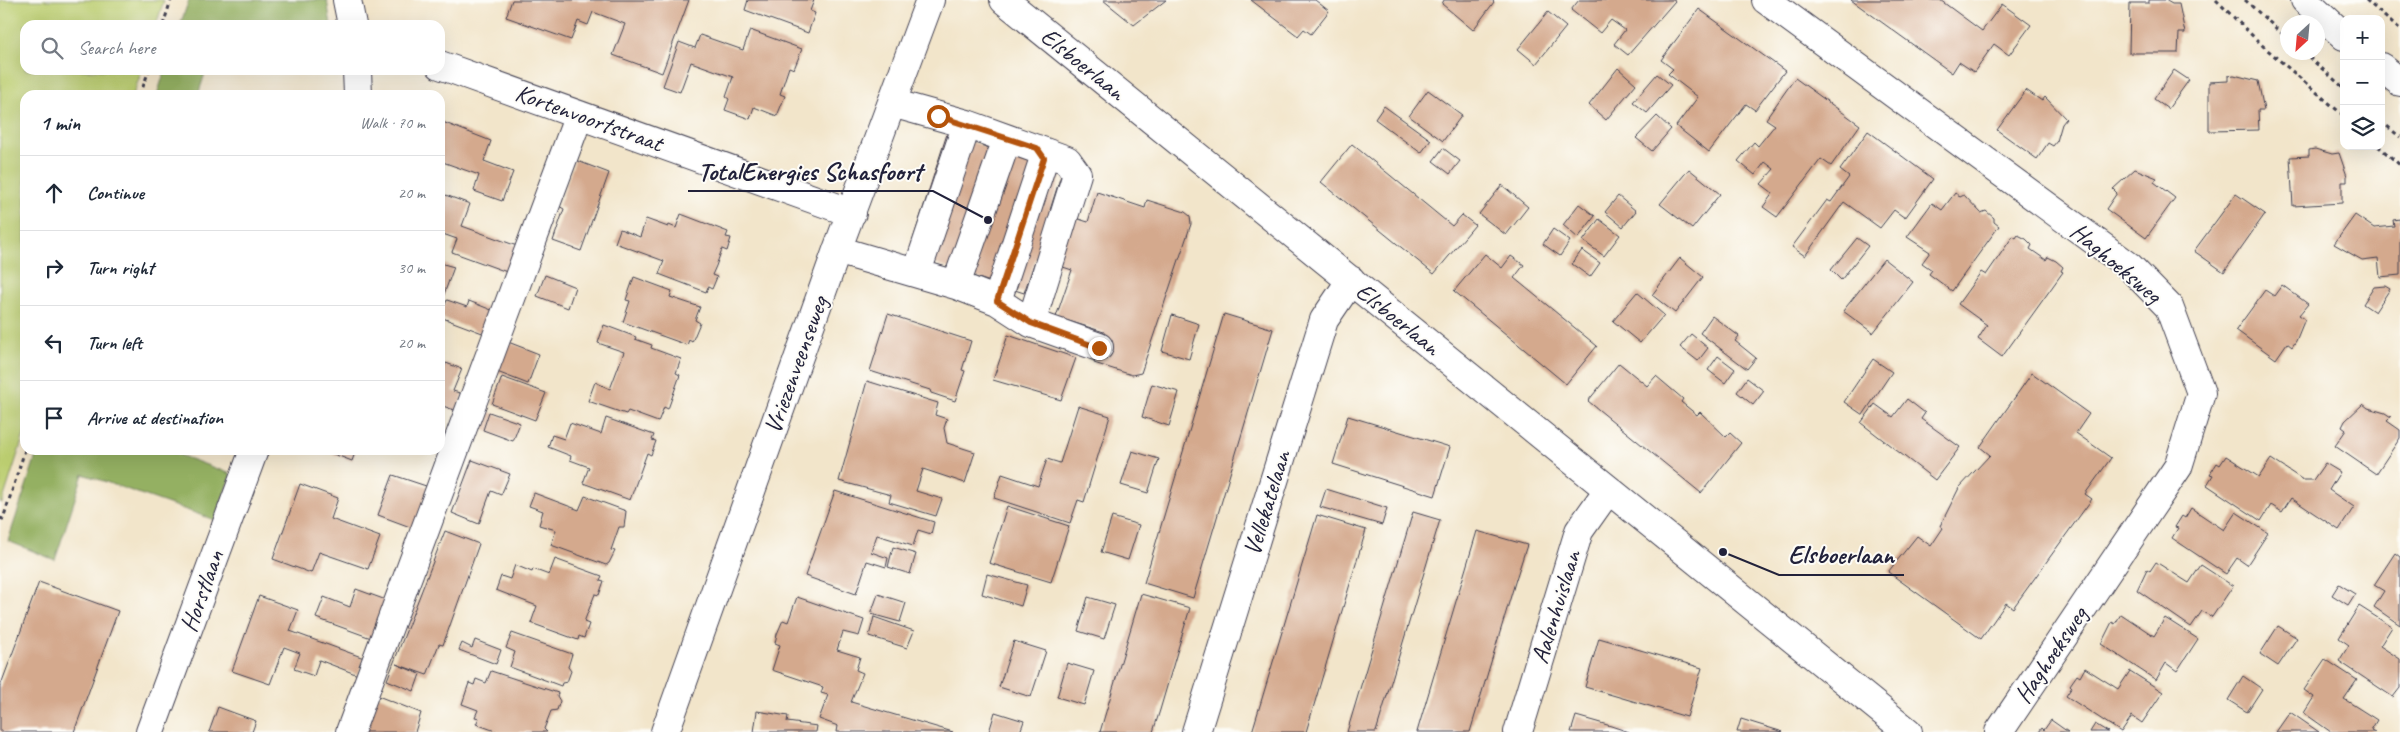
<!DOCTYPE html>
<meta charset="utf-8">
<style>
:root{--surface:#fff;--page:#f2f2f3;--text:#1f2937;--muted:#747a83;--line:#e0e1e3}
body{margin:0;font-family:Caveat,sans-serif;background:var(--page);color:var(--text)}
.controls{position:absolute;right:15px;top:15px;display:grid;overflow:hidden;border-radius:10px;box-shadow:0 5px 20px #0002}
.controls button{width:45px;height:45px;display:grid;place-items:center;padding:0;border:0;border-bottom:1px solid var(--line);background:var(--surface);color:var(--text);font:25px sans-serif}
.compass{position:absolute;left:2280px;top:15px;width:45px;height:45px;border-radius:50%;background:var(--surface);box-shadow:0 5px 20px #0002;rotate:206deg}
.stop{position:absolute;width:15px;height:15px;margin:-11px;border:4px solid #b45309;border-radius:50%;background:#fff}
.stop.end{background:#b45309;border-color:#fff;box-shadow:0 1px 5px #0008}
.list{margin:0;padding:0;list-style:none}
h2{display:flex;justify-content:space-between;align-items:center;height:65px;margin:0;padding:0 20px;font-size:21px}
h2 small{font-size:16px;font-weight:400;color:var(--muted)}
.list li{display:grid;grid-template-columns:32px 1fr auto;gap:15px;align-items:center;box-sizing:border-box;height:75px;padding:0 20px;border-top:1px solid var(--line)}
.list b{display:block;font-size:19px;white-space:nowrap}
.list em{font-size:16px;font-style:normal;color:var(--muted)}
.icon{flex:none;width:28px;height:28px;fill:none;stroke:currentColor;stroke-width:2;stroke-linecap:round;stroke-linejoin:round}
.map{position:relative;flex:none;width:2400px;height:732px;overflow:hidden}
.search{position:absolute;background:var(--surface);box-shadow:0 5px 20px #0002;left:20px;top:20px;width:425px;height:55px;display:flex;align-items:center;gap:12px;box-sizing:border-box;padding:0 18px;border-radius:15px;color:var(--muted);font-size:19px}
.panel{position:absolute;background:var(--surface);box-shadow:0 5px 20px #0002;left:20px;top:90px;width:425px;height:365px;border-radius:15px}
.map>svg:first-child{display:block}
</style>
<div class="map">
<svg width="2400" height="732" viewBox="0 0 2400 732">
<rect width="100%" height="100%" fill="#fdfcf7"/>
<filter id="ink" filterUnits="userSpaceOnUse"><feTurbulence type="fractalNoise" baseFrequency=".02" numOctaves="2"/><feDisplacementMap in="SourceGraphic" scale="10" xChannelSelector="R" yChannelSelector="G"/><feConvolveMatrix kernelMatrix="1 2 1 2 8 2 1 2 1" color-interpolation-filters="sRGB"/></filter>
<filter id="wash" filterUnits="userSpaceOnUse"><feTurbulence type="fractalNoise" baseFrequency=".0096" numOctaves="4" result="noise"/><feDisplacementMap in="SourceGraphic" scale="20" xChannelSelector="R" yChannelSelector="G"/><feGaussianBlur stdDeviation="1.12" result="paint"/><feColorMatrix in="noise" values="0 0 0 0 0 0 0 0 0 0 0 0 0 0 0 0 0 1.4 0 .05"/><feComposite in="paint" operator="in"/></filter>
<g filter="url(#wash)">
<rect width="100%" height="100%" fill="#f2e5ca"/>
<!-- green -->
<path fill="#bbcd70" stroke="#6e7856" d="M0,0H164L156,25H25V70H142L133,95H25V432L2,503L0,502Z"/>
<!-- forest -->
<path fill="#94b062" stroke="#5b694e" d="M189,0H327L331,25H180Z
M165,70H206L198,95H157Z
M38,450H166L231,474L215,520L83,474L55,560L8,541Z"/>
<g id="blocks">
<!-- building -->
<path fill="#d4a98d" d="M512,0H689L662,73L613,55L625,24L593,12L588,25L578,21L571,40L506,17Z
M748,0H814L810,11L815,13L808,33L745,10Z
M1103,0H1166L1134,25Z
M1251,0H1315L1329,11L1311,34L1304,29L1298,36Z
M1444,0H1492L1494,2L1473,30L1442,4Z
M1579,0H1673L1675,1L1628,55L1614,44L1625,30L1611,20L1600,33L1571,10Z
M1851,0H1940L1982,31L2002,4L2031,25L2009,55L1994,44L1974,72L1959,62L1952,73Z
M2149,0H2165L2172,4H2179L2185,33H2179L2178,53H2129L2130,3H2149Z
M1699,9L1785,71L1755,110L1746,104L1709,152L1676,126L1698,97L1668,74L1673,69L1661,60Z
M1548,12L1566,27L1536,64L1518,49Z
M750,30L802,49L794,69L789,67L780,94L785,96L777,116L754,107L750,119L725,110L729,99L726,97L733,77L691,62L680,92L663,86L679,42L695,48L700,35L743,50Z
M1618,68L1636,84L1606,120L1589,105Z
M2174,70L2189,80L2168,109L2154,99Z
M1657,74L1671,85L1647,113L1633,102Z
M2234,75L2258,81L2264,110H2258L2259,130L2209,131V82L2228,81V76Z
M1795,78L1860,125L1831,166L1821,159L1777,217L1763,207L1773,193L1761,184L1774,169L1765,162L1755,175L1738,161L1754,142L1758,146L1775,125L1766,119Z
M1428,90L1462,115L1443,141L1409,116Z
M2026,90L2042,101L2045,97L2066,119L2062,124L2057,141L2053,146L2048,143L2037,159L1997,130Z
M1384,106L1431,140L1421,153L1375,119Z
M1657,116L1671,129L1652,151L1636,138Z
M440,121L491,141L484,161L513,172L502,201L474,191L479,175L440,161Z
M1868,131L1933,179L1905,218L1894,210L1880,228L1844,202L1805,256L1792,247L1827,200L1831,202L1849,177L1840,170Z
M947,134L1062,172L1050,210L1088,222L1097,192L1145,208L1147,200L1185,212L1190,216L1191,224L1141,373L1132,375L1094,363L1104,332L1056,317L1072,270L1036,258L1024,293L908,255Z
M1352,144L1452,226L1462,215L1475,225L1434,274L1321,182Z
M1443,148L1460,161L1450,174L1433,161Z
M2315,149L2332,154L2339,153L2347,176V182H2342V203L2293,206L2290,157L2309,156V150Z
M575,160L609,173L581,251L553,241L564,209L559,206Z
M1689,169L1720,194L1692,229L1660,204Z
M2135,169L2157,178L2154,182L2175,198L2146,238L2106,209L2117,193L2113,189Z
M1502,185L1528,207L1506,235L1479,214Z
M440,193L470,204L462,226L517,246L507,272L452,252L457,239L440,233Z
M1955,193L1960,197L1964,195L1981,213L1986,211L1994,218V222L1999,226L1952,291L1929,274L1932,270L1922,263L1930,252L1907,237L1932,203L1942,210Z
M2236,194L2265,214L2224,272L2194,251Z
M1618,196L1636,211L1623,227L1605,212Z
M1579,204L1595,216L1578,238L1563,225Z
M681,214L728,232L726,237L731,238L727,251L722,249L716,266L712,275L717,277L712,289L708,287L706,292L659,274L664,261L615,243L620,229L640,237L646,219L668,227L669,225L676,228Z
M2355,215L2374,228L2394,226L2393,220L2400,219V275L2380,277L2378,258L2362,260L2334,244Z
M1599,219L1620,235L1604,256L1583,241Z
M1553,229L1570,241L1560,256L1543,244Z
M2018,235L2026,239L2032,245L2030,249L2046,260L2048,257L2056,261L2063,267L2061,271L2063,272L2002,357L1978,339L1987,325L1958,304L1981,272L1986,275L2013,236L2016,238Z
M1857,238L1868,246L1841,280L1831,270Z
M1582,250L1600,263L1590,277L1572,264Z
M1485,254L1502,268L1511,256L1524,265L1514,278L1597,346L1566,384L1454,291Z
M1680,258L1703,277L1675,313L1652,295Z
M1884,259L1913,282L1873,333L1843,311Z
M440,263L454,267L440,305Z
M545,275L575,287L568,308L537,296Z
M634,277L672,291L670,297L700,307L695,320L700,323L692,342L689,340L687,345L623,322L630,301L626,300Z
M2282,285L2308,304L2299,315L2305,319L2296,341L2292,347L2287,343L2276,359L2236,330L2265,290L2274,296Z
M2385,286L2390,289L2375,312L2363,304L2374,287Z
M1637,292L1664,315L1640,343L1613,321Z
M447,300L467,307L469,301L494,311L485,334L440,317Z
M888,314L971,341L962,370L965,371L955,401L931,393L930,390L870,371Z
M1224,314L1273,329L1193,598L1144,583Z
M1172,315L1199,324L1189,359L1162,351Z
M1712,316L1739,336L1735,341L1756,358L1747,369L1700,333Z
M604,325L636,337L635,339L652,345L651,348L681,359L676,373L680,375L668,409L664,407L658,422L628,411L626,414L588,401L595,382L610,389L624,352L598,343Z
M1691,334L1708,348L1698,361L1680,347Z
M1008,335L1076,358L1061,400L993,380Z
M503,340L539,354L528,384L492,370Z
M1718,356L1735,369L1725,383L1708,370Z
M1873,359L1892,372L1863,415L1844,402Z
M446,363L462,369L453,391L463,394L457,411L440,405V366L444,368Z
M1619,363L1647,386L1656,376L1683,399L1681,402L1697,415L1700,412L1726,437L1730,433L1741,443L1701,493L1588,401Z
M2032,373L2089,414L2076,433L2111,458L2085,494L2092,499L2013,608L2006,603L1981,639L1888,572L1917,536L1931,546L1943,528L1940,526L1959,488L1990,455L1980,447Z
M502,377L546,393L535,420L492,404Z
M1747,378L1764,391L1753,405L1737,392Z
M867,381L938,403L935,415L947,419L944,428L947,443L975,452L965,483L923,469L916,491L942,499L936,516L889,502L891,495L839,481Z
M1152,384L1179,392L1169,426L1142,417Z
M1907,399L1925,413L1921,419L1960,447L1935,480L1861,423L1875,404L1893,417Z
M2363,404L2368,408L2385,413L2391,417L2387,421L2400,430V438L2376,474L2335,446L2346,430L2342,427L2345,421Z
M1078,406L1110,416L1084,502L1078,500L1070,523L994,498L1002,474L1038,486L1047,459L1060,463Z
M489,412L520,423L513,441L483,430Z
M1348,416L1450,447L1435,496L1333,464Z
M606,418L654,435L652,440L656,441L651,455L647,453L630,500L583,483L589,467L570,460L571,456L548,447L552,435L564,439L570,423L601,434Z
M323,450H356L352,461Z
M1132,451L1159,459L1148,493L1121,485Z
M2226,456L2259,477L2271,459L2303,480H2313L2325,463L2340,472L2329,490L2354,507L2339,530L2291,498L2282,512L2271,505L2261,521L2207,485L2213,475L2210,474L2217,463L2220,465Z
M472,460L510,474L501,495L491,491L479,524L452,513Z
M393,475L429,487L413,528L378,515Z
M300,484L338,498L331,519L380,537L368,569L319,552L311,573L273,559Z
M1326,489L1387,508L1382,525L1320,507Z
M835,491L934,522L931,534L918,530L913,546L877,535L871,552L888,558L886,567L867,561L856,594L805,576Z
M534,493L579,510L585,496L626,511L624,527H619L611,550L615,551L609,563L606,565L551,545L556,530L539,525L543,511L529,506Z
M1007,506L1069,526L1051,582L989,563Z
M2191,508L2224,530L2236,512L2268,533L2247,565L2237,558L2226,574L2172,538L2178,528L2175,527L2182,516L2185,518Z
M1413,512L1440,520L1429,556L1376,732H1347Z
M1317,515L1366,530L1306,732H1252Z
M1112,517L1139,525L1128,560L1101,552Z
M445,531L479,544L443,645L439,644L427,675L396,664L420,674L414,691L387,680Z
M1477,531L1527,545L1516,579L1470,732H1417Z
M893,547L916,554L910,574L888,567Z
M2395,553L2400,557V625L2374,607L2384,591L2374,585Z
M555,559L602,576L600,580L604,581L599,595L595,594L584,622L589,624L584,638L579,636L578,640L531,623L537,606L496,590L501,576L510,579L515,565L532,572L533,569L549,575Z
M2156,562L2189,583L2201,565L2233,586L2212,617L2202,611L2191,627L2137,590L2147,569L2150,571Z
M987,574L1027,585L1021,606L982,594Z
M39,582L118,611L74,732H0V687Z
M2339,584L2355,594L2348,605L2332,595Z
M356,589L386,600L371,638L316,618L324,597L350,607Z
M878,594L906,603L900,622L871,614Z
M1141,594L1190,608L1160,710L1153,732H1100Z
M259,596L298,610L290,631L364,658L358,675L319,660L314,676L294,669L300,653L284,647L270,684L232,671Z
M797,597L864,620L859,636L843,632L837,650L860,657L856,670L863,673L851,702L953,732H837L838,726L819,719L828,695L821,693L823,687L772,670L780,645L775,643L777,634L783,620L788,622Z
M1088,597L1115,605L1104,639L1078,631Z
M2359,606L2392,627L2380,646L2400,659V688L2393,697L2339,661L2349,645L2339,638Z
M2121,614L2154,636L2165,618L2198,639L2177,671L2166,663L2156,680L2101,644L2112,622L2115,624Z
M874,617L914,631L907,648L869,636Z
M2278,626L2297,638L2278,666L2260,654Z
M512,633L572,654L568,667L571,671L567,682L562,683L561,686L510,667L515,652L506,648Z
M1599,638L1702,668L1687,717L1585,687Z
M475,640L501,650L496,664L459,650L462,643L472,648Z
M1014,641L1046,651L1031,697L999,687Z
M2325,659L2357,680L2344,699L2377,720L2371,730L2375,732H2331L2304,713L2314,697L2304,690Z
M1067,663L1094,671L1084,705L1057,697Z
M2085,668L2118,689L2130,671L2163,692L2142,723L2132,716L2121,732L2066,696L2072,687L2070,685L2077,675L2080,677Z
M491,671L558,693L557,696L560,701L557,710L551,711L544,729L547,732H498L476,724L479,718L475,717L478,710L462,704L469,683L474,685L476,679L486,683Z
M2243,676L2262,689L2247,712L2228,700Z
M378,696L421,713L415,732H365Z
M218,707L256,721L252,732H209Z
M757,711L788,716L787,722L817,726L816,732H754Z
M995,712L1024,721L1020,732H989Z
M2290,712L2319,732H2276Z
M1576,716L1611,726L1629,732H1571Z
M1741,719L1783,732H1737Z
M2051,720L2068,732H2039L2042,728L2044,730Z
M2095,724L2108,732H2090Z"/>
</g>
</g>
<g filter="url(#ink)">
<use href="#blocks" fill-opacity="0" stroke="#413f50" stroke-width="1"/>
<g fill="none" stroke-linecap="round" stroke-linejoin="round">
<defs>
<path id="minor" d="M347,0L352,25
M1004,0L1908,732
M1766,0L2129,266L2169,307L2201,393L2178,467L1999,732
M440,65L852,213
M357,70L358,95
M892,103L967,124L1067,160L1077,174L1031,323
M837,250L956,285L997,301L1031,323L1099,347
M917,272L967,124
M956,285L1007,139
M997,301L1044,158L1037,149
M150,732L254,450
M350,732L579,115
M665,732L837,250L930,0
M1196,732L1324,320L1351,280
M1518,732L1579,531L1608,490"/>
<path id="major" d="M2305,0L2344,36
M2381,67L2400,82"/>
</defs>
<!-- minor casing -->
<use href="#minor" stroke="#413f50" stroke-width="30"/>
<!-- major casing -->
<use href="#major" stroke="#413f50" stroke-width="30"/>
<!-- path -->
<path stroke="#413f50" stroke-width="3" stroke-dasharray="4 4" stroke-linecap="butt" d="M2216,0L2263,46L2344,116
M2245,0L2288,39
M2366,0L2400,30
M163,25L171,0
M2303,52L2344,88
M140,95L149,70
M2381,121L2400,137
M2378,146L2400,165
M0,518L3,519L25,450"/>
<!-- minor -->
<use href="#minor" stroke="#fff" stroke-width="28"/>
<!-- major -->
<use href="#major" stroke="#fff" stroke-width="28"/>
</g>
</g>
<g fill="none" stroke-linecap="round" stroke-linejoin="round" filter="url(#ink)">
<!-- route -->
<path stroke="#b45309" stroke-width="6" d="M938,116L1037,148L1044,158L997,301L1031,323L1099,348"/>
</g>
<g text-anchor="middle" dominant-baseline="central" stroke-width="4" stroke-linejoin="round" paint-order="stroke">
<!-- street labels -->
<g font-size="25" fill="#22223b" stroke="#fdfcf7">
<text transform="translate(1083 64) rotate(39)">Elsboerlaan</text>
<text transform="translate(589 118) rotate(20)">Kortenvoortstraat</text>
<text transform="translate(2116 263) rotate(40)">Haghoeksweg</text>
<text transform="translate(1398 319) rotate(39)">Elsboerlaan</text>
<text transform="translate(796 365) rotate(-70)">Vriezenveenseweg</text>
<text transform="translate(1267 503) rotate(-73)">Vellekatelaan</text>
<text transform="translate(202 591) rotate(-70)">Horstlaan</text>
<text transform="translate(1556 607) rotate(-73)">Aalenhuislaan</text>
<text transform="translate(2051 655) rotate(-56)">Haghoeksweg</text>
</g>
</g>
<!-- callouts -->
<path fill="none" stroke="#22223b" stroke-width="2" d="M988 220L933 191H688M1723 552L1779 575H1904"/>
<g fill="#22223b" stroke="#fdfcf7" stroke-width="2">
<circle cx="988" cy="220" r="5"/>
<circle cx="1723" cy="552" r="5"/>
</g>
<g font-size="26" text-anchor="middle" font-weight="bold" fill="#22223b" stroke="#fdfcf7" stroke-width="4" stroke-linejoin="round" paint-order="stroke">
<text x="810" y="180">TotalEnergies Schasfoort</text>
<text x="1841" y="563">Elsboerlaan</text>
</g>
</svg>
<div class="controls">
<button>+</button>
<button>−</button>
<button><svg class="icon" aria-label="layers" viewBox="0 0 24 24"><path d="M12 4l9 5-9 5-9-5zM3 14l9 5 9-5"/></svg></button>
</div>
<svg class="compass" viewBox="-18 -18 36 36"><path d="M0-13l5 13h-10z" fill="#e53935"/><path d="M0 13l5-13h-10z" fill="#747a83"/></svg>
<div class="stop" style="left:938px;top:116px"></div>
<div class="stop end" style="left:1099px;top:348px"></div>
<div class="search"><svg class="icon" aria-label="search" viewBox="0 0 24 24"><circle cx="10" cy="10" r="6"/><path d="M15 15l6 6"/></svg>Search here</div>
<section class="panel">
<h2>1 min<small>Walk · 70 m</small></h2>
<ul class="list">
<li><svg class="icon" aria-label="ahead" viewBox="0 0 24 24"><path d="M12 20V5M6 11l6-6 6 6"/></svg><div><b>Continue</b></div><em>20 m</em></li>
<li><svg class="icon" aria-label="right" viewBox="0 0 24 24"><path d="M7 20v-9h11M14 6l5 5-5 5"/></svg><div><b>Turn right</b></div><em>30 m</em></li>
<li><svg class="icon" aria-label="left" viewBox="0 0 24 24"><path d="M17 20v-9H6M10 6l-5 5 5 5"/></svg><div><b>Turn left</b></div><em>20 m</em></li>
<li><svg class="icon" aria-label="arrive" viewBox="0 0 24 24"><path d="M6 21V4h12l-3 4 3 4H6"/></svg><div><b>Arrive at destination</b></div></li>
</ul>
</section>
</div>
